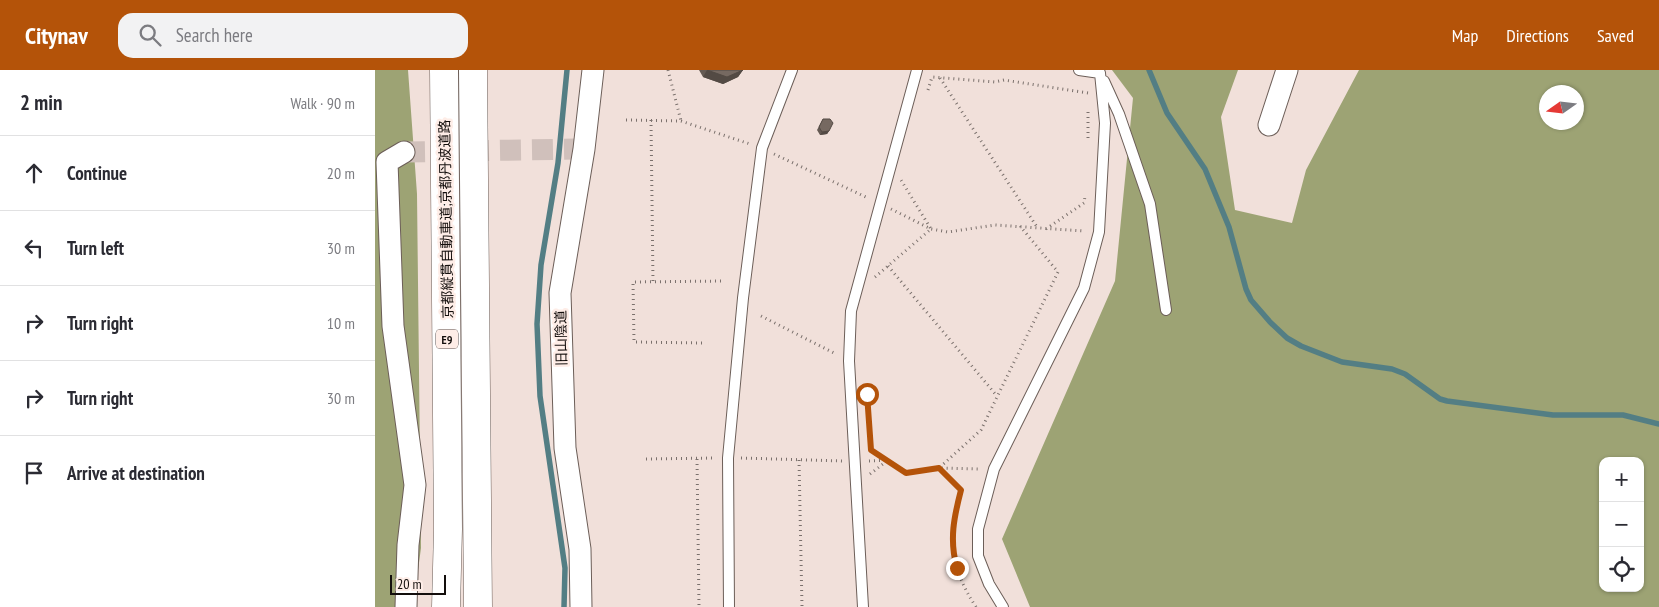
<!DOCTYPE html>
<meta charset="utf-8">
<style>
:root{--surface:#fff;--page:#f2f2f3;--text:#2b2b33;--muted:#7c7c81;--line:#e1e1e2;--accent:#b45309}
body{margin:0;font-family:"PT Sans Narrow","Noto Sans JP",sans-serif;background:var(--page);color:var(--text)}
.controls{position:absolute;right:15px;bottom:15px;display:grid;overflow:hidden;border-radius:10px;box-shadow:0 1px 4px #0004}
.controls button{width:45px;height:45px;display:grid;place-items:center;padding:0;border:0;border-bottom:1px solid var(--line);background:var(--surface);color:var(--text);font:25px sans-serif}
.compass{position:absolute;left:1164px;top:15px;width:45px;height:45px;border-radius:50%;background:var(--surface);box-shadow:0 1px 4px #0004;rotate:256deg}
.scale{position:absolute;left:15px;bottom:12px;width:56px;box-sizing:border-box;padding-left:5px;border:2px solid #130e0c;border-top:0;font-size:14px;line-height:18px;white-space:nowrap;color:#130e0c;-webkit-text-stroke:4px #feede7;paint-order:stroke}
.stop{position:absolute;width:15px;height:15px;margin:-11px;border:4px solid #b45309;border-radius:50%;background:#fff}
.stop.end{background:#b45309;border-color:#fff;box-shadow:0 1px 5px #0008}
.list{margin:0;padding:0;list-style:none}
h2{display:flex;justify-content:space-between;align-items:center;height:65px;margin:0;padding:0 20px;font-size:21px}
h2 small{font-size:16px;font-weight:400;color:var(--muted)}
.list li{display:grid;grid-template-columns:32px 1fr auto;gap:15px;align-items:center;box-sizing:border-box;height:75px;padding:0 20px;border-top:1px solid var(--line)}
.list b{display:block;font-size:19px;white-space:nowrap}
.list em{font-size:16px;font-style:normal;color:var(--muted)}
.icon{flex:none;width:28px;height:28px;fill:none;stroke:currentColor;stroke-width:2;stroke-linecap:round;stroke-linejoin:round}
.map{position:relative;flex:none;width:1284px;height:537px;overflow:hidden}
header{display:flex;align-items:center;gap:30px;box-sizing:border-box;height:70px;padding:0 25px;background:var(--accent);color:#fff}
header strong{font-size:24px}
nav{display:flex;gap:28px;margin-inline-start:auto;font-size:18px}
.search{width:350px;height:45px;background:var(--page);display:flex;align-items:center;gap:12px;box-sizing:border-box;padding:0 18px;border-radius:15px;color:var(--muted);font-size:19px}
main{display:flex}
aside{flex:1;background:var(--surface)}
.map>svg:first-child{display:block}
</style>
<header>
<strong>Citynav</strong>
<div class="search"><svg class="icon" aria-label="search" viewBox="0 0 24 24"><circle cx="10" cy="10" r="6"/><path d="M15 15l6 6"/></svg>Search here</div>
<nav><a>Map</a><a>Directions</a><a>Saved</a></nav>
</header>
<main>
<aside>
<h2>2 min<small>Walk · 90 m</small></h2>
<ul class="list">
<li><svg class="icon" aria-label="ahead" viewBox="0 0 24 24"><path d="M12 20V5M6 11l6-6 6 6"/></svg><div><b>Continue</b></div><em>20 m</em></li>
<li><svg class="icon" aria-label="left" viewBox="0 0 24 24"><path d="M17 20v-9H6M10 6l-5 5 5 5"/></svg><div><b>Turn left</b></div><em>30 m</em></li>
<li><svg class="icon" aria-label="right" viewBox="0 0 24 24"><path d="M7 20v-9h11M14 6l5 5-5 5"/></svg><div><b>Turn right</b></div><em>10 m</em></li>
<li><svg class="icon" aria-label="right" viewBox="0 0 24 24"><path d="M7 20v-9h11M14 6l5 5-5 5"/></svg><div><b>Turn right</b></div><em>30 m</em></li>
<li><svg class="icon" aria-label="arrive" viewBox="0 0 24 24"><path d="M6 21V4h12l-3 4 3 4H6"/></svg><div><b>Arrive at destination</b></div></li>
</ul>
</aside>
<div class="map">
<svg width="1284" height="537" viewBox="0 0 1284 537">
<rect width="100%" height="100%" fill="#f1e0da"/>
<!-- forest -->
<path fill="#9da374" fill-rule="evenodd" d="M0,0H33L42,124L46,478L38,537H0Z
M737,0H863L846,47L860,140L917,153L931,100L984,0H1284V537H655L627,469L740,211L758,28ZM1172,22H1202V52H1172ZM1228,391H1265V518H1228Z"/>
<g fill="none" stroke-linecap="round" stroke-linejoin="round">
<!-- stream -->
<path stroke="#537e84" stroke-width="5.5" d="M774,0L792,43L830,99L854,157L871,219L876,230L895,252L912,268L926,276L967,292L1017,299L1030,304L1065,329L1072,331L1178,345H1248L1284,354
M189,537L190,498L165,326L162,254L166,195L183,93L192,0"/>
<!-- minor-tunnel -->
<path stroke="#d0c0bb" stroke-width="21" stroke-dasharray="21 11" stroke-linecap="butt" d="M29,82L200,79"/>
<defs>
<path id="service" d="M704,0L725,3
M729,11L744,44L775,134L791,240
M354,537L353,388L368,228L387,78L417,0
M488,537L474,291L476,241L542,0
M628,537L614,514L603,486V459L619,399L709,218L724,162L730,53L725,3"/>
<path id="minor" d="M894,55L912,0
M29,82L12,92L18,256L40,415L33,475L31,537
M206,537L205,479L190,378L185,223L209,79L218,0"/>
<path id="motorway" d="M69,0L73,459L71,537
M98,0L103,537"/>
</defs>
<!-- service casing -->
<use href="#service" stroke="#6c5e58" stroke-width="12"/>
<!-- minor casing -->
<use href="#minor" stroke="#6c5e58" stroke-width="23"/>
<!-- motorway casing -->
<use href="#motorway" stroke="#6c5e58" stroke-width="29"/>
<!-- path -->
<path stroke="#7a706c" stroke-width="3" stroke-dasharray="1 4" stroke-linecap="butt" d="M293,0L306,51
M565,8L662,157
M553,20L557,7L620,12L629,10L713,23
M713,42V68
M251,50L306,51L375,74
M276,50L278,212
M399,84L493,128
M516,139L556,159L573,162L620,155L709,161
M671,159L709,133L710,126
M513,196L622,326
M500,207L556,159L526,110
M386,246L461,284
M327,273L259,272L258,212L349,211
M493,333L496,380L531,403L564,398L606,399
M366,388L468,391
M271,389L340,388
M322,389L324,537
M424,390L427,537
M494,391L512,390
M495,404L512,391
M601,537C573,494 574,468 586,420L564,398L606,360L683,202L645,156"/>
<!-- service -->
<use href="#service" stroke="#fff" stroke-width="10"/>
<!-- minor -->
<use href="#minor" stroke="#fff" stroke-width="21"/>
<!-- motorway -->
<use href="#motorway" stroke="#fff" stroke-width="28"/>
</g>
<!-- wall -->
<path fill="#655a53" d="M324,0H368L363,7L348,14L328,7Z
M448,49L454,61L452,64L445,65L442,60Z"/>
<!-- shaded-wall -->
<path fill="#534a44" d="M332,0H368L363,7L348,14L328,7Z
M454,61L452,64L445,65L447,62Z"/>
<!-- building -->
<path fill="#766961" stroke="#534a44" d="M332,0H368L352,7Z
M448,49H455L458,53L454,61L447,62L444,57Z"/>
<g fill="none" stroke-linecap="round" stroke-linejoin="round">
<!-- route -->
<path stroke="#b45309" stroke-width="6" d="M492,324L496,380L531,403L564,398L586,420C579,447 574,470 582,498"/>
</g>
<g text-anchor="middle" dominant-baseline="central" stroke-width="5" stroke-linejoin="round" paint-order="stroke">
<!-- shield labels -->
<rect fill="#feede7" stroke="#5a514e" stroke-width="1" x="61" y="259.5" width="22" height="19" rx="4"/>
<g font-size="12" font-weight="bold" fill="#130e0c">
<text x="72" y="269">E9</text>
</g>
<!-- street labels -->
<g font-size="14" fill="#130e0c" stroke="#feede7">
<text transform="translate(71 149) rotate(-91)">京都縦貫自動車道;京都丹波道路</text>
<text transform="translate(186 268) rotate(-91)">旧山陰道</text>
</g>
</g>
</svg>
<div class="controls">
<button>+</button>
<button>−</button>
<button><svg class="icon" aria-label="locate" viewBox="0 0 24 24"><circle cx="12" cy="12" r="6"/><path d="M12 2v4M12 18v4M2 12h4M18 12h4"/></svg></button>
</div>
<svg class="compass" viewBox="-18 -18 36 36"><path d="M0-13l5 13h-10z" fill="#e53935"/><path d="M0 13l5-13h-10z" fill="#7c7c81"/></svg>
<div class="scale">20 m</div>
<div class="stop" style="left:492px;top:324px"></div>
<div class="stop end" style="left:582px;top:498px"></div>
</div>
</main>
